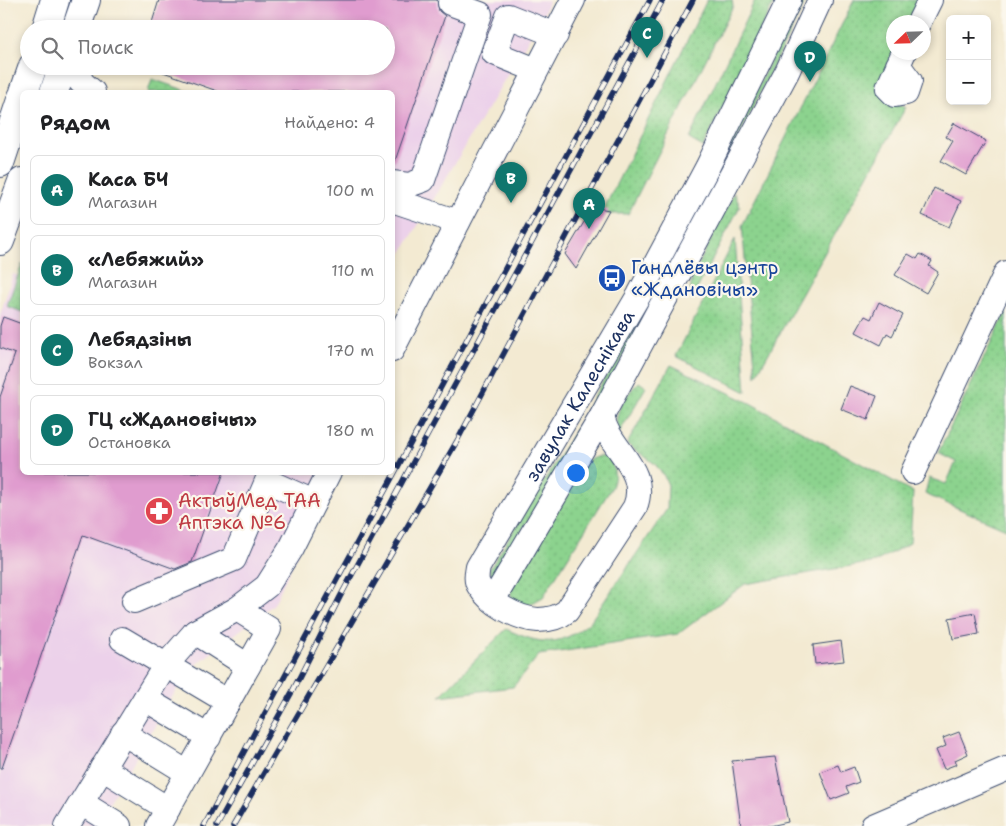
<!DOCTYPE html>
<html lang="ru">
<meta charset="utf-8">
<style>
:root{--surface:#fff;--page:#f2f2f2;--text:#202124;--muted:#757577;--line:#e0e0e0;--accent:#0f766e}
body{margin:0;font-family:"Shantell Sans",sans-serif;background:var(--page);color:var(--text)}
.controls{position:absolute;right:15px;top:15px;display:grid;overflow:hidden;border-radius:8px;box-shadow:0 2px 8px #0003}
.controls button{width:45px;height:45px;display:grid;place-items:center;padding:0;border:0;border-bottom:1px solid var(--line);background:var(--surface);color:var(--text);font:25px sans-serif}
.compass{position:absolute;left:886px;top:15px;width:45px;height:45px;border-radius:50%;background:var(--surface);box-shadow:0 2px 8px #0003;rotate:247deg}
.you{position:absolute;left:575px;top:472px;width:18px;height:18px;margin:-12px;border:4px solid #fff;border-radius:50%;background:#1a73e8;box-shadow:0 0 0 8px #1a73e833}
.badge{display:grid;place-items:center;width:32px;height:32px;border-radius:50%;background:var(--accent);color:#fff;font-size:16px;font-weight:700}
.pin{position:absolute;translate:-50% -41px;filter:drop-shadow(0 1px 2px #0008)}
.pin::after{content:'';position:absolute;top:26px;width:18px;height:15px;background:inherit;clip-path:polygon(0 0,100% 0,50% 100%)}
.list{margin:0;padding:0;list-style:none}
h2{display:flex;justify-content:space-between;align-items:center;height:65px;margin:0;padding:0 20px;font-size:21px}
h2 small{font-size:16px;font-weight:400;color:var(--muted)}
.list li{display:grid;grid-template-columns:32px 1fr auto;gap:15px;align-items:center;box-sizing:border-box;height:70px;margin:0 10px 10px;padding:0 10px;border:1px solid var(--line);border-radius:8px}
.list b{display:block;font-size:19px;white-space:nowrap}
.list p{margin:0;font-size:16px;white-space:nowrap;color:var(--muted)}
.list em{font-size:16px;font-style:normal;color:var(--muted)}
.icon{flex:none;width:28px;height:28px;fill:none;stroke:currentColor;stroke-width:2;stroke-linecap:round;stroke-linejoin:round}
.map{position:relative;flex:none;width:1006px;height:826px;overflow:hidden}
.search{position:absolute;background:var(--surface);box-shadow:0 2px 8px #0003;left:20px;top:20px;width:375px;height:55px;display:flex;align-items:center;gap:12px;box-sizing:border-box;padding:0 18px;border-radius:28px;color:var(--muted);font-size:19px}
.panel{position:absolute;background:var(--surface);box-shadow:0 2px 8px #0003;left:20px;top:90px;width:375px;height:385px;border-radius:8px}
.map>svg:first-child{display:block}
</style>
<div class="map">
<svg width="1006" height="826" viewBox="0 0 1006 826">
<defs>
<pattern id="grass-dots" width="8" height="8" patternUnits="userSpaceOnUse" patternTransform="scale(1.25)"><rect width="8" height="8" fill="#8cd38e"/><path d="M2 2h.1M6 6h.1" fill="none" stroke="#78b57d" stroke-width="1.8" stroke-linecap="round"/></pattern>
</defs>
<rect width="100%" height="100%" fill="#fbf7ec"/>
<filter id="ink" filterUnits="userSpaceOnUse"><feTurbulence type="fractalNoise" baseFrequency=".02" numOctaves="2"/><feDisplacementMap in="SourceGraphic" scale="10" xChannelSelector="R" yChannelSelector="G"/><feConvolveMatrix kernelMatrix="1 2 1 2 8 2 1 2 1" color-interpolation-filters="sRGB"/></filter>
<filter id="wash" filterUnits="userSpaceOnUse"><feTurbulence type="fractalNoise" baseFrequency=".0096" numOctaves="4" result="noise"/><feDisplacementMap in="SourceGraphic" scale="20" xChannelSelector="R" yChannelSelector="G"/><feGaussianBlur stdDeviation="1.12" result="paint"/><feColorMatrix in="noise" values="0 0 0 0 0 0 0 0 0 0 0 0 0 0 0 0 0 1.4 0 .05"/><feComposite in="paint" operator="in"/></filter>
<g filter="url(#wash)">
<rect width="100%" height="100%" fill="#f3ead2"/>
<!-- built -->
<path fill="#ecd1ea" d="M159,0H549L543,15L401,254L393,251L392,92H242L151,66H386V29H150Z
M13,274L22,277V472L335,473L274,604L188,671L95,826H0V315Z"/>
<!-- grass -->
<path fill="url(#grass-dots)" stroke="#548176" d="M707,0H732L733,6L628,214H607L604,209Z
M755,0H775L703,147L689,139Z
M800,0H806L729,156H724Z
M854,0H924L913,22H894V52L879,93L906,107L756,376L742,226Z
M152,79L190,92H148Z
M710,183L714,186L585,429L496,573L491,574L489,570L581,421Z
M734,193L740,206L694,295L690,293L692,278Z
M735,239L746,392L676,356Z
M22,264V312L7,306Z
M1006,312V529L925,494L929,478L946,484L956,462L938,453Z
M671,365L750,403L913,492L910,543L875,562L745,584L678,634L539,655L513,687L440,696L506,629C541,645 559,648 590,622L667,509L668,485L664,476L655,464L627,444Z
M639,382L646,387L618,435C612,413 624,397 639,382Z
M599,456L610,459C615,469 616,477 612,487L543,597L529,605L513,600L510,592L588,460Z"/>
<g id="blocks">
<!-- building -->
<path fill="#e09ccf" d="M159,0H437L439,11L445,16L395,161L392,160V92H220L152,68V66H386V29H150Z
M954,123L986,141L966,175L941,161L953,141L946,137Z
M934,188L961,201L949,227L922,215Z
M593,207L609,210L576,269L565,254Z
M908,254L917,259L920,254L932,261L929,266L938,272L926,293L895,275Z
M879,302L903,315L892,336L887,333L881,345L856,332L865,316L871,319Z
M3,317L22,324V472H224L192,562L175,569L83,535L2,768H0V397L15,354L0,348V326Z
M850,386L877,396L868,420L841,409Z
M975,613L979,634L953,639L949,618Z
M841,641L844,661L815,664L813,645Z
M959,732L968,754L955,760L957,764L944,769L936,750L946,746L943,738Z
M775,757L788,822L770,826H741L732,761Z
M838,765L841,772L854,767L859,782L846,787L849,793L831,800L820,772Z"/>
</g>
</g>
<g filter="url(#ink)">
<use href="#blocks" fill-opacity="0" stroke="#3b4b6f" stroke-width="1"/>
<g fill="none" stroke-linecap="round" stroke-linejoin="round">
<defs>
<g id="minor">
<path d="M919,22L930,0"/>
<path d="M898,65L910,81L906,93L895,95L888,88L904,52"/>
<path d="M79,66L80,81L93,92"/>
<path d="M536,70L494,53L508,16L556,35"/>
<path d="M392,183L409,185L423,180L480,14L450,3"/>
<path d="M392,200L458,222"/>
<path d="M392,350L573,0"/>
<path id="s1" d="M602,416C608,449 650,469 635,507L567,611C558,618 549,620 538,620C518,619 489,603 479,586C475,580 477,573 478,567L639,295L707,168L789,0"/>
<path d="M913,472L1006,273"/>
<path d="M493,600L602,416L787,72L820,0"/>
<path d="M134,601L234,559L267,481L314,502"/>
<path d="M195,632L248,666"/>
<path d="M122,639L228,702"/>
<path d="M145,699L209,737"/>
<path d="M123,733L188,773"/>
<path d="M102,768L168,809"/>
<path d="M82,803L119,826"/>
<path d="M67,826L165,666L195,632L237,609L267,586L291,548L329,472"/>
<path d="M158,826L269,629L237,609"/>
<path d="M873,826L1006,769"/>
</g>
<path id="major" d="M46,29L55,0
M76,29L86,0
M24,92L33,66
M54,92L63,66
M0,163L22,97
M0,241L22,182"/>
</defs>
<!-- minor casing -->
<use href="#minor" stroke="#3b4b6f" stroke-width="26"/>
<!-- major casing -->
<use href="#major" stroke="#3b4b6f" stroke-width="30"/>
<!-- minor -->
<use href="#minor" stroke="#fff" stroke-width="24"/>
<!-- major -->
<use href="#major" stroke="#fff" stroke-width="28"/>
<defs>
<path id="rail" d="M204,826L650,0
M217,826L292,692L340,597L663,0
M233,826L457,441L693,0"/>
</defs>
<!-- rail casing -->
<use href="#rail" stroke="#1b2f5e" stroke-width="5.5"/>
<!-- rail -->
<use href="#rail" stroke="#fbf7ec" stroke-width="4" stroke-dasharray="11" stroke-linecap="butt"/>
</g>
</g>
<!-- icons -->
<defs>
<symbol id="bus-disc" viewBox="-11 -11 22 22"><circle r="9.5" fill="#1a4fb4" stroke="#fbf7ec"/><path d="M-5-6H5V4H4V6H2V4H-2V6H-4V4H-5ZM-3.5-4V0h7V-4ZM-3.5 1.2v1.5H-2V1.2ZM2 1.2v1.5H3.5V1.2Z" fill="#fff"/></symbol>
<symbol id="pharmacy-disc" viewBox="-11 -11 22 22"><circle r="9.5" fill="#e0444e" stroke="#fbf7ec"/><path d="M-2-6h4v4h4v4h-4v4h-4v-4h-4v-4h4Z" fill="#fff"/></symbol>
</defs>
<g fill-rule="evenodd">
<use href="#bus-disc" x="596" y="262" width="32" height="32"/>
<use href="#pharmacy-disc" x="143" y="495" width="32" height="32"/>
</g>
<g text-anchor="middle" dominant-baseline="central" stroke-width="4.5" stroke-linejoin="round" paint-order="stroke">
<!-- transit labels -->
<g font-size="19" fill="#164399" stroke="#fbf7ec" text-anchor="start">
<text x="631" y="267">Гандлёвы цэнтр<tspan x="631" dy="22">«Ждановічы»</tspan></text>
</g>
<!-- street labels -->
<g font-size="19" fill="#1b2f5e" stroke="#fbf7ec">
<text stroke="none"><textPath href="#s1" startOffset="545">завулак Калеснікава</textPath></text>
</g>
<!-- health labels -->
<g font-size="19" fill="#be3a42" stroke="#fbf7ec" text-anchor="start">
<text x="178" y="500">АктыўМед ТАА<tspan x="178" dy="22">Аптэка №6</tspan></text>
</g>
</g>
</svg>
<div class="controls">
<button>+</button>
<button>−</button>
</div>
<svg class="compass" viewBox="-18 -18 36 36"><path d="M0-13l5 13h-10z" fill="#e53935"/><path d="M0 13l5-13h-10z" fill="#757577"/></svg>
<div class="you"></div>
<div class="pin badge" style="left:589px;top:229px">A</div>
<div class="pin badge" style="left:511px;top:203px">B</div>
<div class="pin badge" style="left:647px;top:58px">C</div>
<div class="pin badge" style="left:810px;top:82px">D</div>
<div class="search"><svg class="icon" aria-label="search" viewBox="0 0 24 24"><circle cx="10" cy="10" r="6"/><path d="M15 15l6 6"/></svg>Поиск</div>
<section class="panel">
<h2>Рядом<small>Найдено: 4</small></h2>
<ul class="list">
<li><span class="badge">A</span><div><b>Каса БЧ</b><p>Магазин</p></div><em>100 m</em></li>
<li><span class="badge">B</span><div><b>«Лебяжий»</b><p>Магазин</p></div><em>110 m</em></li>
<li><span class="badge">C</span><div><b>Лебядзіны</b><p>Вокзал</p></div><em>170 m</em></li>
<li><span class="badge">D</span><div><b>ГЦ «Ждановічы»</b><p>Остановка</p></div><em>180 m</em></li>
</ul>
</section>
</div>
